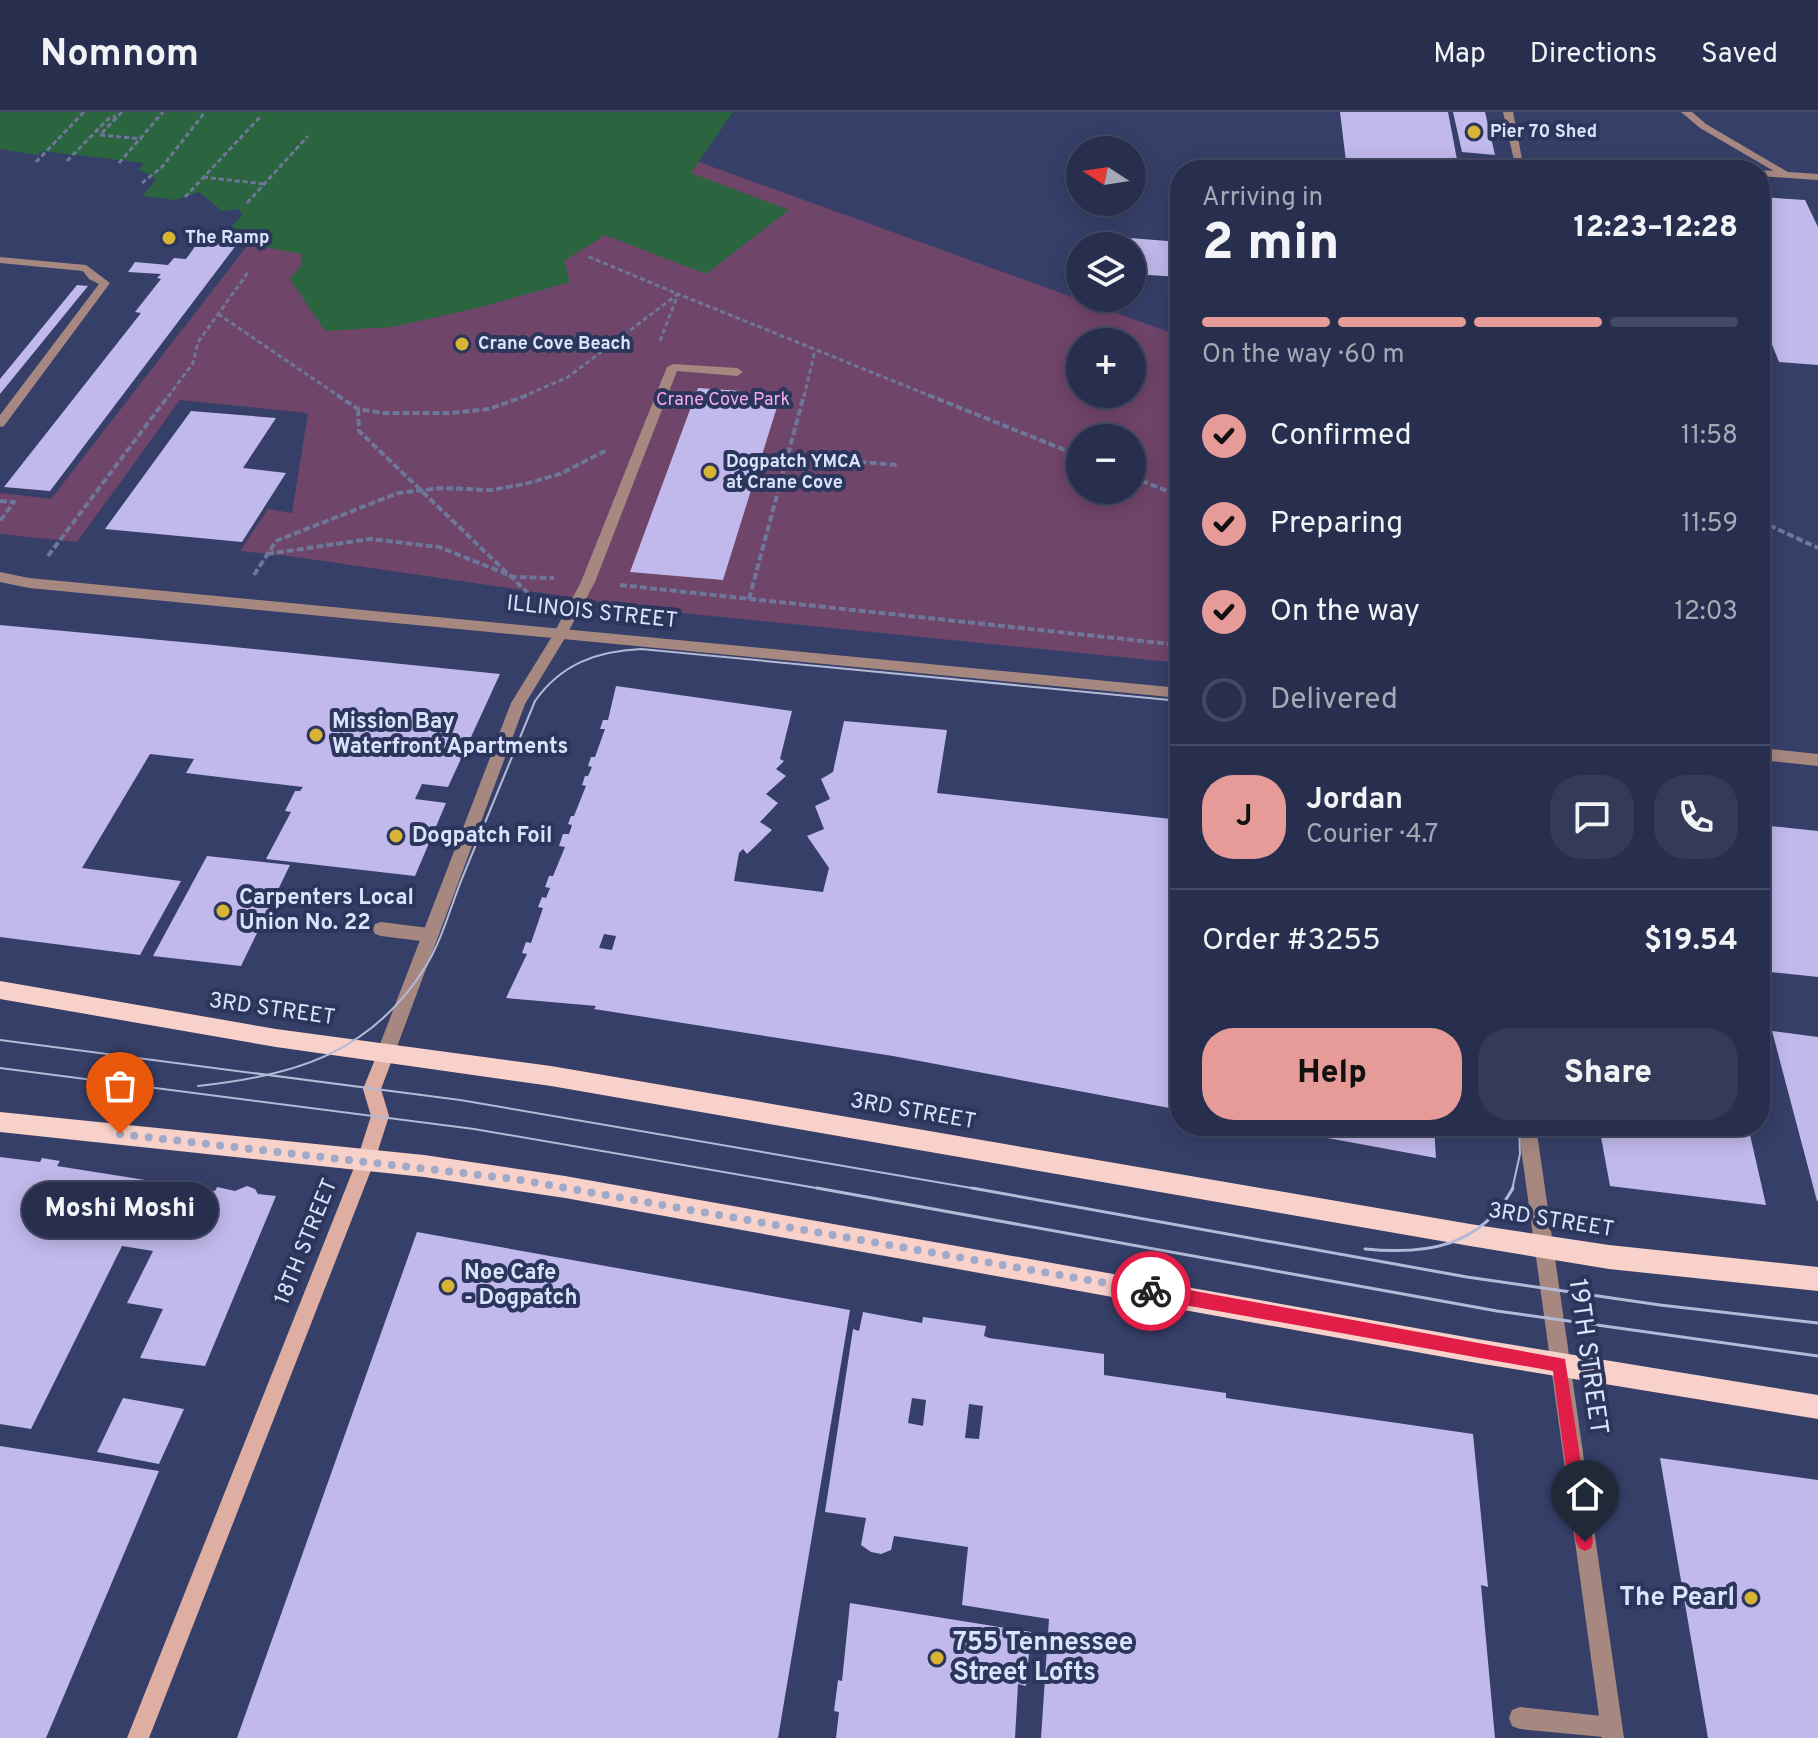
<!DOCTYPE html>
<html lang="en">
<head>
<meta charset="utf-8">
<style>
	:root { --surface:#282f4e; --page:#343b58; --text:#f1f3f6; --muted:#a5a9b6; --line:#444a66; --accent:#e69b98 }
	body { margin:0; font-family:Overpass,sans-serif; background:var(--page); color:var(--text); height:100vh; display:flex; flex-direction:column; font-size:30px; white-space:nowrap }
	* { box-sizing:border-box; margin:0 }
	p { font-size:26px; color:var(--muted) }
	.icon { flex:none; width:44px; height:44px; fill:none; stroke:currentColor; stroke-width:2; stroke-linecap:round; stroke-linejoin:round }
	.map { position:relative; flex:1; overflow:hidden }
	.side { position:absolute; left:1170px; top:48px; width:600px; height:976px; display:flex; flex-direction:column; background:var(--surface); border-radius:32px; box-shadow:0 4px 20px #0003,0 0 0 2px var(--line) }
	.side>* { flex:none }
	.needle { width:52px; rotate:282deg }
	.buttons { position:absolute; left:1066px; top:24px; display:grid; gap:16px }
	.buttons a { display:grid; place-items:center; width:80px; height:80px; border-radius:50%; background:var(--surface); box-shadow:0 4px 20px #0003,0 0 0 2px var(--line); font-size:40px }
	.pin { position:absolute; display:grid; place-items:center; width:68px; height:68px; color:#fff; margin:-82px -34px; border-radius:50% 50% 50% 0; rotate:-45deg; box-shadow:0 0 8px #0007 }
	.pin .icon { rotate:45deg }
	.courier { position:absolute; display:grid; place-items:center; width:80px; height:80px; margin:-40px; border:6px solid #e11d48; border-radius:50%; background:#fff; color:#222; box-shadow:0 2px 10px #0007 }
	.bubble { position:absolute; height:56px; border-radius:28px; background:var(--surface); box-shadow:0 4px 20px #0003,0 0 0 2px var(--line); font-size:26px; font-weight:800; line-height:56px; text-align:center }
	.head em { font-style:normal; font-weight:800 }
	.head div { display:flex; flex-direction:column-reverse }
	.head { display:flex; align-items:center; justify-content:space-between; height:136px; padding:0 32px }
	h1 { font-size:52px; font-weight:800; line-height:60px }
	.bar { display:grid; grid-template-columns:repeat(4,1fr); gap:12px 8px; align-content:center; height:96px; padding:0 32px }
	.bar i { height:10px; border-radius:6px; background:var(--line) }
	.bar .current { background:var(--accent) }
	.bar p { grid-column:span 4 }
	.line { display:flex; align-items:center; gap:20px; padding:0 32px; border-top:2px solid var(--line) }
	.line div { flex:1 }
	.round { display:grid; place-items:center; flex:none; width:84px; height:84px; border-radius:32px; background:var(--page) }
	ol { padding:0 32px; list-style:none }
	li { display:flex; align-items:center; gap:24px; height:88px }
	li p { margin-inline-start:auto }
	li .icon { padding:8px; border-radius:50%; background:var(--accent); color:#111; stroke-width:4 }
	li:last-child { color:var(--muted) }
	li i { width:44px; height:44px; border:4px solid var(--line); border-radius:50% }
	.button { display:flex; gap:16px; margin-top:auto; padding:16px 32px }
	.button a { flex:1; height:92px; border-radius:32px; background:var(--accent); color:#111; font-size:32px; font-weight:800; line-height:92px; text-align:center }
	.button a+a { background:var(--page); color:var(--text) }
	header { display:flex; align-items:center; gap:48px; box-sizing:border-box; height:112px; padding:0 40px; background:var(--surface); border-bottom:2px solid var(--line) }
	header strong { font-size:38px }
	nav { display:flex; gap:44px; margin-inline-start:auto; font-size:28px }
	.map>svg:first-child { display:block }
	.green { fill:#6f4569; fill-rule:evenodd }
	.water { fill:#2b653f }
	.building { fill:#c1b9eb; fill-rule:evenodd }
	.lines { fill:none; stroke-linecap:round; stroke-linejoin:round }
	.path-far1 { stroke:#6e779a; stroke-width:3; stroke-dasharray:5 3; stroke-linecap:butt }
	.path { stroke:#6e779a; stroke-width:4; stroke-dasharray:7 3; stroke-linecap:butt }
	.service { fill:#a68881; fill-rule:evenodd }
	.minor { fill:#a68881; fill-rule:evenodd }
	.tertiary { fill:#a68881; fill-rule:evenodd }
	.secondary { fill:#deaea3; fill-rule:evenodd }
	.primary { fill:#f8d2ca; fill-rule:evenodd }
	.tram-far1 { stroke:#b3bad7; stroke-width:2 }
	.tram { stroke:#b3bad7; stroke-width:3 }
	.route { fill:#e11d48 }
	.done { stroke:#a1a9c8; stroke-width:8; stroke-dasharray:0 14.4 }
	.poi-dot { fill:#d8b434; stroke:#2c355c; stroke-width:3 }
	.labels { text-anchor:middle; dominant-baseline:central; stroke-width:8; stroke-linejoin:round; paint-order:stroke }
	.far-poi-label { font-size:18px; font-weight:bold; fill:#dbe2fb; stroke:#2c355c; text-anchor:start }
	.far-park-label { font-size:18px; fill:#f5abe9; stroke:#2c355c }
	.street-label { font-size:22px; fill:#dbe2fb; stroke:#2c355c }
	.poi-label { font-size:22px; font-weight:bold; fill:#dbe2fb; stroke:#2c355c; text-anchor:start }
	.near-street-label { font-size:26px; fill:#dbe2fb; stroke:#2c355c }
	.near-poi-label { font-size:26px; font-weight:bold; fill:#dbe2fb; stroke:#2c355c; text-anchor:end }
</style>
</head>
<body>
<header>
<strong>Nomnom</strong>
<nav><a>Map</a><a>Directions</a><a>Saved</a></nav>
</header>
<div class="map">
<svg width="1818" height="1626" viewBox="0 0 1818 1626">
	<rect width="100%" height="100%" fill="#363f68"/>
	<path class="green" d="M685,45l495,179v327l-508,-51 -383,-56 -49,-5 28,-42 24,4 16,-100 -128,-13 -103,142 -77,-8v-41l51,6 203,-262zM1080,230h52v52h-52zM1080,326h52v52h-52z"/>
	<polygon class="water" points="0,0 733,0 691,61 789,98 706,162 605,123 564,149 570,170 477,196 392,215 325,219 290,167 301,154 302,142 258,134 254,125 227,120 242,103 239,97 222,99 199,80 175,88 143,84 156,67 139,57 144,51 42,39 38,43 0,37"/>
	<g class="building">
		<polygon points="1340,0 1448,0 1459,58 1347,58"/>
		<polygon points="1453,0 1485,0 1495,43 1462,40"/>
		<polygon points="1760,85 1805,88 1818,115 1818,253 1779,250 1760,203"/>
		<polygon points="1092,123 1180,130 1180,165 1132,162 1132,134 1091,134"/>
		<polygon points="199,129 237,132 50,379 4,375 141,201 135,200 161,167 157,166 161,162 128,160 135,150 168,153 174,146 186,147"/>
		<polygon points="77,173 88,174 0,282 0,267"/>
		<polygon points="698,276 741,279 737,292 777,295 723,468 630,460"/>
		<polygon points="191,299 276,306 243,356 286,361 242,430 105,417"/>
		<polygon points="0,513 214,533 500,562 448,675 422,672 415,687 446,691 415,764 266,747 291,700 285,699 295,679 300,679 303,675 186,661 194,647 150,642 82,756 181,769 140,843 0,825"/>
		<path d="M616,574l176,25 -12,48 4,2 -8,8 10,7 -20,18 12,9 -18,19 12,8 -25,24 -4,-5 -4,4 -5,28 89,11 6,-24 -22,-32 17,-7 -9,-23 15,-7 -9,-20 12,-7 11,-51 103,9 -10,63 243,27v290l-287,-54 -299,-47 2,-3 -90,-8 21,-44 -5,-1 4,-11 5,1 12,-35 -5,-1 4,-10 4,1 4,-10 -5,-1 4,-11h4l12,-29 -6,-1 4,-12h6l3,-9 -4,-1 3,-8h3l12,-30 -4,-1 3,-9h3l4,-9 -4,-1 3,-9h4l10,-28h-5l3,-9h5zM604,822l12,2 -4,14 -13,-2z"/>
		<polygon points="1760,713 1818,719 1818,865 1760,859"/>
		<polygon points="207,744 290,753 241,854 153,844"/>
		<polygon points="1772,919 1818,925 1818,1089 1817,1089"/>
		<polygon points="1273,1014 1434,1014 1436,1046 1273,1016"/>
		<polygon points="1599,1014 1748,1014 1766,1093 1610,1074"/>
		<polygon points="0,1045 40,1050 42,1046 60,1049 57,1054 215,1079 217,1075 235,1079 247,1074 255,1077 258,1082 276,1084 205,1254 140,1246 163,1197 127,1191 153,1139 122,1134 31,1317 0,1312"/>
		<polygon points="417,1120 850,1198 778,1626 237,1626"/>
		<path d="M863,1200l59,11 1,-6 63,9 -2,10 5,2 115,16v21l122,18v5l247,36 15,153 -7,-2 14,153h-454l8,-119 -87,-14 6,-58 -74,-11 -3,14 -10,4 -10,-2 -10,-7 5,-27 -41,-6 28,-183 6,2zM912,1286l14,2 -3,26 -15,-3zM969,1292l14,2 -4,33 -14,-1z"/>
		<polygon points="123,1286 184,1297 159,1352 97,1340"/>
		<polygon points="0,1334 159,1359 46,1626 0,1626"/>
		<polygon points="1660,1346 1818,1368 1818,1626 1708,1626"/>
		<polygon points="850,1491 1031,1520 1026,1574 1018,1572 1015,1626 836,1626 839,1600 834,1599 838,1568 842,1569"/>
	</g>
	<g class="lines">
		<g class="path-far1">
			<polyline points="122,0 100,23 142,27"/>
			<polyline points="67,49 108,7 116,4"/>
			<polyline points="36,50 84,0"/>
			<polyline points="119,51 163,0"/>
			<polyline points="203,65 264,72"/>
			<polyline points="142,71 162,55 205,0"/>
			<polyline points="185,85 260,5"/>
			<polyline points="247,91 308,24"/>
			<polyline points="218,202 340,285"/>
			<polyline points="660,229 678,182 933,285"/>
			<polyline points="168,285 193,251 198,230 249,159"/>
			<polyline points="522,285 568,265 678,182 587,144"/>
			<polyline points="804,285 815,238"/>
		</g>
		<g class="path">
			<polyline points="337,283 358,297 383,301 449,301 489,297 528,283"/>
			<polyline points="928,283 1080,344"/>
			<polyline points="358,297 359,319 528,481"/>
			<polyline points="790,344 897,353"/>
			<polyline points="1132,365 1180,384"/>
			<polyline points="0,389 14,390 0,409"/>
			<polyline points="1760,409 1818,436"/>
			<polyline points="267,442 370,427 439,435 514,465 554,466"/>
			<polyline points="48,444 169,283"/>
			<polyline points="254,463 276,429 398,381 443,376 491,378 525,372 560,362 605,339"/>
			<polyline points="620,473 1180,533"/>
			<polyline points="749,487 804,283"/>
		</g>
		<g class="service">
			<polygon points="1503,0 1513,0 1523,52 1569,55 1574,58 1516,57"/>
			<polygon points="1681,0 1692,0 1706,12 1793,63 1784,65 1700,16"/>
			<polygon points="0,145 86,153 110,171 4,314 0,315 0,303 99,172 89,167 83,159 0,151"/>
			<polygon points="673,252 737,256 743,260 737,264 677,259 595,470 566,524 556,524 554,521 581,470 667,255"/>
			<polygon points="381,810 429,816 435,818 437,823 435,828 429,830 381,824 375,822 373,817 375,812"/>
			<polygon points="1520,1595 1611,1605 1619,1608 1622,1616 1619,1624 1614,1626 1520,1617 1512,1614 1509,1606 1512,1598"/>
		</g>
		<g class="minor">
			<polygon points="1665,55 1708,55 1713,58 1660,58"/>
			<polygon points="1760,58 1818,62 1818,68 1760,64"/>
			<polygon points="561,516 568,521 525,592 395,940 392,945 386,948 380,945 377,940 511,591 556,518"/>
			<polygon points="1518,1014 1536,1014 1624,1626 1602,1626"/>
		</g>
		<g class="tertiary">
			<polygon points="0,460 29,466 1180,576 1180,586 29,476 0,470"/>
			<polygon points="1760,636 1818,642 1818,654 1760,648"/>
		</g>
		<polygon class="secondary" points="386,932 392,935 395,940 381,977 389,1004 375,1048 149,1626 127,1626 357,1048 371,1004 363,977 380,935"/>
		<g class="primary">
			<polygon points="0,869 276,917 551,954 1470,1112 1609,1133 1818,1155 1818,1179 1609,1157 1470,1134 551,974 276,935 0,887"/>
			<polygon points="0,1000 424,1043 565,1064 1477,1227 1818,1283 1818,1307 1477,1251 565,1086 424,1065 0,1020"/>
		</g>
		<g class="tram-far1">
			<polyline points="0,928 460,988 983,1078"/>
			<polyline points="0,956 474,1017 828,1078"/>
			<path d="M198,974c96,-10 174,-33 228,-120 16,-26 25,-61 37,-90 24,-58 48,-117 72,-175 26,-37 62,-50 106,-52l539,52"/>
			<polyline points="1512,1078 1520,1042 1519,1014"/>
		</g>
		<g class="tram">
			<polyline points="817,1076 1497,1199 1818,1244"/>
			<polyline points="972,1076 1467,1165 1660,1193 1818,1211"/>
			<path d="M1365,1137c62,6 115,-2 148,-61"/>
		</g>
	</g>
	<polygon class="route" points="1151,1171 1565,1247 1593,1430 1591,1436 1585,1439 1579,1436 1576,1430 1553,1259 1151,1187 1143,1179"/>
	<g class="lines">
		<polyline class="done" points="120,1022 515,1067 1151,1179"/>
	</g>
	<g class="poi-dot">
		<circle cx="1474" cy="20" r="8"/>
		<circle cx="169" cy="126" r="8"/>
		<circle cx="462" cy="232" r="8"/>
		<circle cx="710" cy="360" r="8"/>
		<circle cx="316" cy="623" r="8"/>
		<circle cx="396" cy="724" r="8"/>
		<circle cx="223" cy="799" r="8"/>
		<circle cx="448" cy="1174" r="8"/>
		<circle cx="1751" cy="1486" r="8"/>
		<circle cx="937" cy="1546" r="8"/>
	</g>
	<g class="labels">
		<g class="far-poi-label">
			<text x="1490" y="20">Pier 70 Shed</text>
			<text x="185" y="126">The Ramp</text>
			<text x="478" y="232">Crane Cove Beach</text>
			<text x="726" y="350">Dogpatch YMCA<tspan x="726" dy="21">at Crane Cove</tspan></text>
		</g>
		<g class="far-park-label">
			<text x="723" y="288">Crane Cove Park</text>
		</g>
		<g class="street-label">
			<text transform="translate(592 501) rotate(6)">ILLINOIS STREET</text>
			<text transform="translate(272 898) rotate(8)">3RD STREET</text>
			<text transform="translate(913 1000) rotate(10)">3RD STREET</text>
			<text transform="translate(1551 1109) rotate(9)">3RD STREET</text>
			<text transform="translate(307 1130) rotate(-68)">18TH STREET</text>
		</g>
		<g class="poi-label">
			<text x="332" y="610">Mission Bay<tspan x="332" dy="25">Waterfront Apartments</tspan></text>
			<text x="412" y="724">Dogpatch Foil</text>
			<text x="239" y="786">Carpenters Local<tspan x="239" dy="25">Union No. 22</tspan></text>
			<text x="464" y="1161">Noe Cafe<tspan x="464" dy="25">- Dogpatch</tspan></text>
		</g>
		<g class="near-street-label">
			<text transform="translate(1587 1245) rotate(82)">19TH STREET</text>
		</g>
		<g class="near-poi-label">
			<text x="1735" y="1486">The Pearl</text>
			<text x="953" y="1531" text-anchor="start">755 Tennessee<tspan x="953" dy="30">Street Lofts</tspan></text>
		</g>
	</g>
</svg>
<div class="buttons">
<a><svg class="needle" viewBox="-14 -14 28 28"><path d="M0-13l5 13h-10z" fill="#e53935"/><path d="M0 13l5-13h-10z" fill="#a5a9b6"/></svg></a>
<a><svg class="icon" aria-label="layers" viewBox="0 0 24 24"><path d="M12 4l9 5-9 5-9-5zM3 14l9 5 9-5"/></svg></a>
<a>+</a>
<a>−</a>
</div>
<div class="pin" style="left:120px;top:1022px;background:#ea580c"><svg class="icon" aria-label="bag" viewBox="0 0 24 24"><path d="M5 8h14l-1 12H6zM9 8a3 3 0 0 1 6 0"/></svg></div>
<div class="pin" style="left:1585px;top:1430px;background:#1f2937"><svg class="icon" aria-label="home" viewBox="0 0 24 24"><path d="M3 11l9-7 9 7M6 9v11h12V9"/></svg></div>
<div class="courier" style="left:1151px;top:1179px"><svg class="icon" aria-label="bike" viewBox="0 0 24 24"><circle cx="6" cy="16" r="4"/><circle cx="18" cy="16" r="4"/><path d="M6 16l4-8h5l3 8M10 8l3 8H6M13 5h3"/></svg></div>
<div class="bubble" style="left:22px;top:1070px;width:196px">Moshi Moshi</div>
<section class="side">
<div class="head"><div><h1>2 min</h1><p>Arriving in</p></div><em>12:23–12:28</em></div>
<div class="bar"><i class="current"></i><i class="current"></i><i class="current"></i><i></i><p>On the way · 60 m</p></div>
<ol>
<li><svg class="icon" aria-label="check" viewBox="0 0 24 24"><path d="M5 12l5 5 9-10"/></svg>Confirmed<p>11:58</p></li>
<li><svg class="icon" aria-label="check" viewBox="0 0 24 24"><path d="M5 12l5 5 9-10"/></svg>Preparing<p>11:59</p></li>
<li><svg class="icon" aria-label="check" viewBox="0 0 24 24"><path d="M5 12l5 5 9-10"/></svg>On the way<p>12:03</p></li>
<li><i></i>Delivered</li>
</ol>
<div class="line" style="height:144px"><b class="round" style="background:var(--accent);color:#111">J</b><div><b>Jordan</b><p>Courier · 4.7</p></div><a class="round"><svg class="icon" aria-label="chat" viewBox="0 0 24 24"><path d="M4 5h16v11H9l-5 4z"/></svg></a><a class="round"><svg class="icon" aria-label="phone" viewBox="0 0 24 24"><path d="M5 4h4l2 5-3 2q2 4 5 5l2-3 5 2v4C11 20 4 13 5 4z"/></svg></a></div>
<div class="line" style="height:104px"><div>Order #3255</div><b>$19.54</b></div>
<div class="button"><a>Help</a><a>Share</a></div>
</section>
</div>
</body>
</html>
